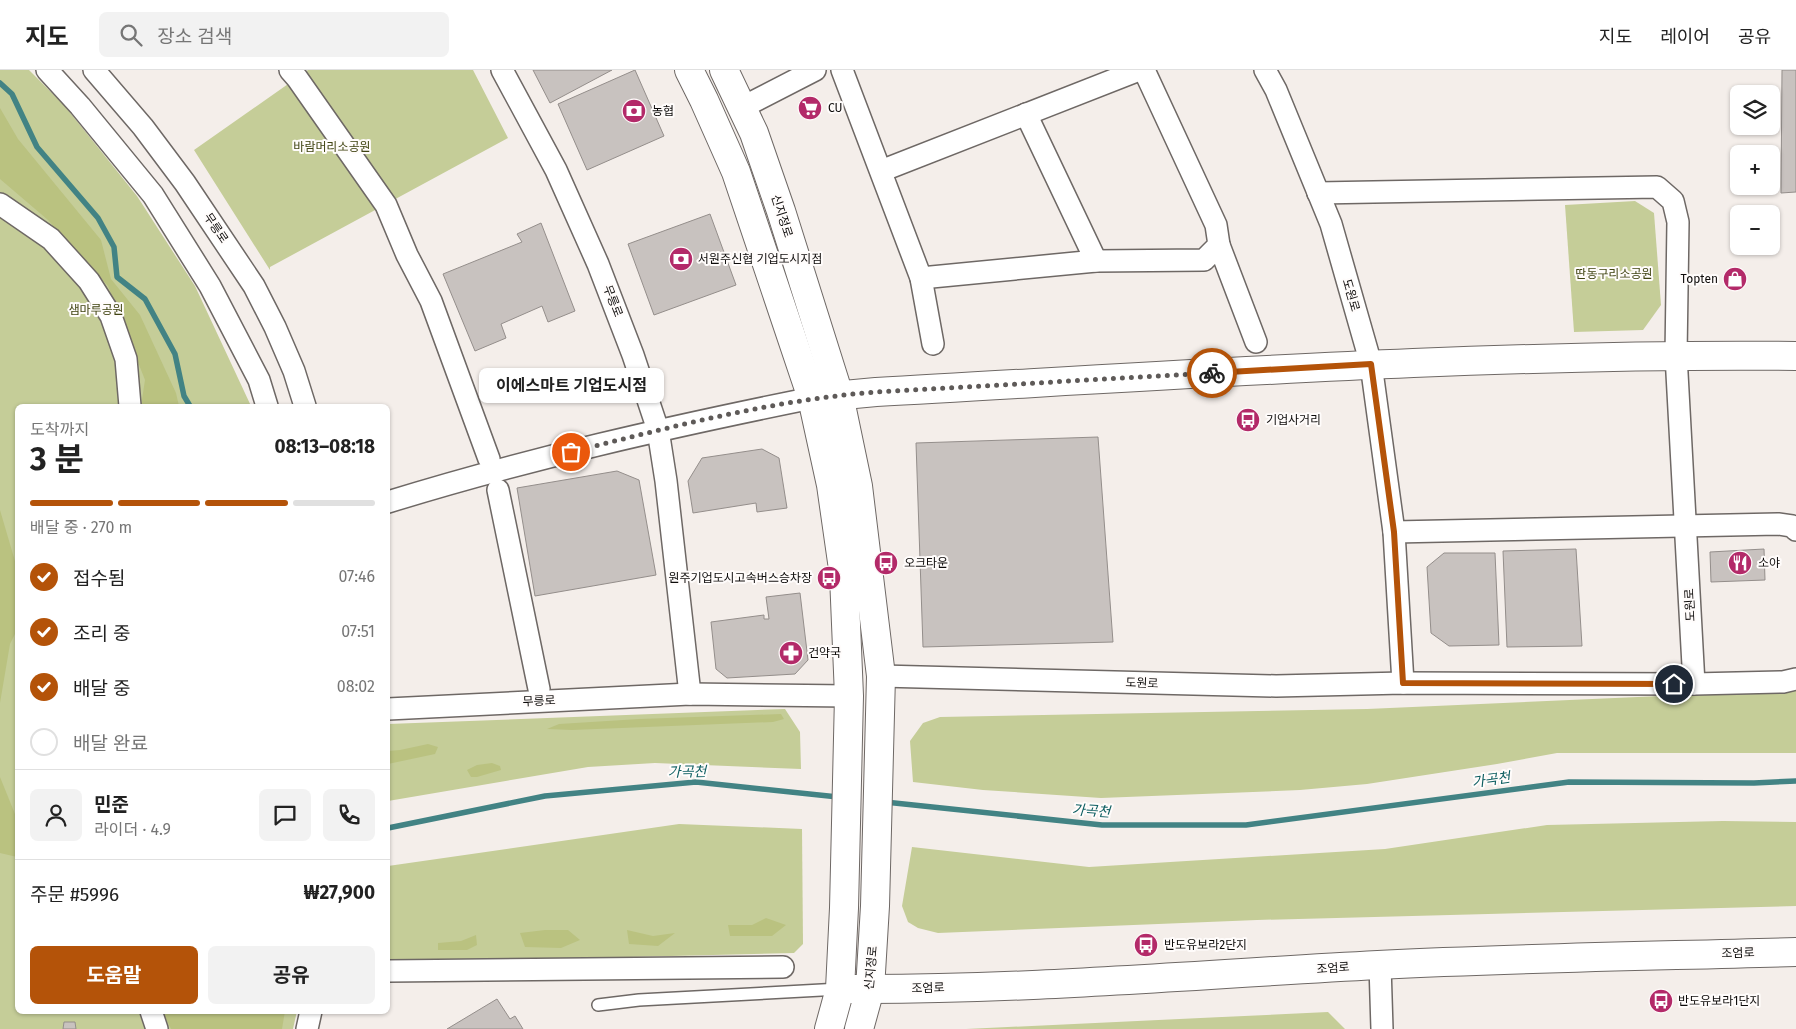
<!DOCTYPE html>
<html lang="ko">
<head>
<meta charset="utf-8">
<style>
	:root { --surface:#fff; --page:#f2f2f2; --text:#222; --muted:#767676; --line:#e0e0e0; --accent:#b45309 }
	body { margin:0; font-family:"Fira Sans","Noto Sans KR",sans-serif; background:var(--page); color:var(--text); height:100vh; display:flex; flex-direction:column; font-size:19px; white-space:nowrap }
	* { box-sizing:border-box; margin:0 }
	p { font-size:16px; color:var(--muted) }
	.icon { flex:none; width:28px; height:28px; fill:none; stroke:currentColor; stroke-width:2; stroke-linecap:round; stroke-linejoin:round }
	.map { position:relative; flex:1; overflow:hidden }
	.side { position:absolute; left:15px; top:334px; width:375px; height:610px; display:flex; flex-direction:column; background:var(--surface); border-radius:8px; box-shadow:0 1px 4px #0004 }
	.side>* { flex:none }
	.buttons { position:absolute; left:1730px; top:15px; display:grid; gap:10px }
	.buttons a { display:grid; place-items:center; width:50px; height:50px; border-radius:8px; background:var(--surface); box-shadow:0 1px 4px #0004; font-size:25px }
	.pin { position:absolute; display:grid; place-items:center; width:42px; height:42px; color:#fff; margin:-21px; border:2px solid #fff; border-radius:50%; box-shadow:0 1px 5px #0007 }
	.courier { position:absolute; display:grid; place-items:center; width:50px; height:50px; margin:-25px; border:4px solid #b45309; border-radius:50%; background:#fff; color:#222; box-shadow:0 1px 6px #0007 }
	.bubble { position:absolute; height:35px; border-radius:8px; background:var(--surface); box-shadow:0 1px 4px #0004; font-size:16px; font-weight:700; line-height:35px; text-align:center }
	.overview em { font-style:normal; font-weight:700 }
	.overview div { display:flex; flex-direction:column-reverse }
	.overview { display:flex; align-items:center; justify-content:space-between; height:85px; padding:0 15px }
	h1 { font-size:32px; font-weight:700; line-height:38px }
	.bar { display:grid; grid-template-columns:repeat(4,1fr); gap:8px 5px; align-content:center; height:60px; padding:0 15px }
	.bar i { height:6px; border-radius:4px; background:var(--line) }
	.bar .current { background:var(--accent) }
	.bar p { grid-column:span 4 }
	.line { display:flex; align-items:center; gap:12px; padding:0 15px; border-top:1px solid var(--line) }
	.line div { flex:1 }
	.round { display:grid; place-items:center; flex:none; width:52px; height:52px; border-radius:8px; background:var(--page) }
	ol { padding:0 15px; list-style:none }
	li { display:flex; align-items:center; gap:15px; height:55px }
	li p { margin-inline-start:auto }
	li .icon { padding:5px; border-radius:50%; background:var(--accent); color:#fff; stroke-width:4 }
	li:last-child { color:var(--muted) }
	li i { width:28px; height:28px; border:2px solid var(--line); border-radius:50% }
	.button { display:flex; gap:10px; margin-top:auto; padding:10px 15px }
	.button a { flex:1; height:58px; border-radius:8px; background:var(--accent); color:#fff; font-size:20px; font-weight:700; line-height:58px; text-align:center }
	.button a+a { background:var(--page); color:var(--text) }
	header { display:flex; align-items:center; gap:30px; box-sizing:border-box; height:70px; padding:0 25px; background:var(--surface); border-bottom:1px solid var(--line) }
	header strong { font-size:24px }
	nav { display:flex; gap:28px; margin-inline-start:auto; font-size:18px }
	.search { width:350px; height:45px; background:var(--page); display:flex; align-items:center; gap:12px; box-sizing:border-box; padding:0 18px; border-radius:8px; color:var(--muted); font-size:19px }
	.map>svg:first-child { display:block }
	.green { fill:#c5cd98 }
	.forest { fill:#bac280 }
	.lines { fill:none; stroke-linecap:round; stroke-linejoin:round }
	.stream { stroke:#428384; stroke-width:5.5 }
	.building { fill:#c8c2bf; stroke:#948e8b }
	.lane-casing { stroke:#6e6865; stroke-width:14 }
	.street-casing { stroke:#6e6865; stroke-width:24 }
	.secondary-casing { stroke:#6e6865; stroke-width:30 }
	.lane { stroke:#fff; stroke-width:11 }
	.street { stroke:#fff; stroke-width:21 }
	.secondary { stroke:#fff; stroke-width:28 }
	.done { stroke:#5e5a58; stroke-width:5; stroke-dasharray:0 9 }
	.route { stroke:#b45309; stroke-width:6 }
	.labels { text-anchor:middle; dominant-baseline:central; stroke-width:4; stroke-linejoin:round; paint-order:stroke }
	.poi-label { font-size:12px; fill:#0d0b0a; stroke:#fffcfb; text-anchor:start }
	.park-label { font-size:12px; fill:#404412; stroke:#fffcfb }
	.street-label { font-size:12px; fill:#0d0b0a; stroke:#fffcfb }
	.water-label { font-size:14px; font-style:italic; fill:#0d5e61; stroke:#fffcfb }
</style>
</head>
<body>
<header>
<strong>지도</strong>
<div class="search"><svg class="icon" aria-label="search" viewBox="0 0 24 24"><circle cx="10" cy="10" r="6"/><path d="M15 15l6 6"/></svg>장소 검색</div>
<nav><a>지도</a><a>레이어</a><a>공유</a></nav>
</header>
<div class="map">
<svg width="1796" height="959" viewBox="0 0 1796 959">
	<rect width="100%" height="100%" fill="#f4eeea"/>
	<g class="green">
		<polygon points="0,0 29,0 64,35 137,126 195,216 251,336 18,336 18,941 297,941 293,959 0,959"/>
		<polygon points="308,0 473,0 508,68 270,197 270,200 194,80"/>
		<polygon points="1635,131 1654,143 1661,235 1643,260 1574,262 1565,135"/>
		<polygon points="1796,620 1796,683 1557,683 1497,694 1367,714 1300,720 1101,728 983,720 913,712 910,671 923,653 940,647 1367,639"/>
		<polygon points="785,639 800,662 801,699 655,693 588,697 388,731 388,654"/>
		<polygon points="1723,751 1796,752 1796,836 1257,850 938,863 918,858 908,852 902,836 912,777 1089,797 1385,779 1547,755"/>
		<polygon points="679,754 802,759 803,874 794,883 388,893 388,796"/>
		<polygon points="1328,942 1345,959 966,959"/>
	</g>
	<g class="forest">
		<polygon points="0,38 18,69 101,170 111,209 140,245 176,323 179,336 141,336 145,310 108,216 48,150 0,109"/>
		<polygon points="0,440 17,498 18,558 10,574 0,633"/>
		<polygon points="781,644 784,649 773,652 572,660 547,659 559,654 639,649"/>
		<polygon points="428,674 438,677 435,684 388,694 388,681 400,680"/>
		<polygon points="492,693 500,696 501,700 477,707 471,707 467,700 477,695"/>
		<polygon points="0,707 17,749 17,787 0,783"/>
		<polygon points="766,848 786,855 772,866 730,866 728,855 752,855"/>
		<polygon points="545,860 568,860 580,870 561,878 525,877 520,863"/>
		<polygon points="627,860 653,866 675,863 658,876 629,874"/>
		<polygon points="476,865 477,875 467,880 438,880 438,873 461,871"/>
		<polygon points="162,941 285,941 282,959 171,959"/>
	</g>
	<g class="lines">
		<g class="stream">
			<polyline points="0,13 12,24 37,77 98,148 114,177 117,207 145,229 175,284 184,326 190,336"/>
			<polyline points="885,732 1102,755 1246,755 1569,712 1754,713 1796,711"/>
			<polyline points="388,758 545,726 696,712 838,727"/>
		</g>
	</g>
	<g class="building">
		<polygon points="533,0 612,0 550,33"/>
		<polygon points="635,0 664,66 587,100 558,34"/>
		<polygon points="1782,0 1796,0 1796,122 1781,123"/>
		<polygon points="710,144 736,215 654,245 628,174"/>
		<polygon points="541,153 575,241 548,252 542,236 501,254 506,268 475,281 443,204 522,172 517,164"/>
		<polygon points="1098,367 1113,572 923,577 916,373"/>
		<polygon points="762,379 779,388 787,438 757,442 756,433 693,443 688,411 702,388"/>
		<polygon points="617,401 639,410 656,505 535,526 517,418"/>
		<polygon points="1576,479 1582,576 1507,577 1503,481"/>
		<polygon points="1764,479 1765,510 1711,512 1710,482"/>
		<polygon points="1444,483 1495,483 1499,575 1449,576 1431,563 1427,497"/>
		<polygon points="800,523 808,590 795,604 727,608 716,599 711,552 764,545 764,549 769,549 766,527"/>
		<polygon points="497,929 510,949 515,946 523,959 447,959"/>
		<polygon points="64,952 75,952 76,959 63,959"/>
	</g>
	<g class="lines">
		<g class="lane-casing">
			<polyline id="lane" points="598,935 639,930 840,919"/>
		</g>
		<g class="street-casing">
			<g id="street">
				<polyline points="47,0 80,36 153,125 210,216 259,310 267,336"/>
				<polyline points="94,0 143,57 185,113 254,216 275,257 294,301 305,336"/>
				<polyline points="290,0 297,8 386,135 407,185 431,231 489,389"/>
				<polyline points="502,0 556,100 598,194 633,285 658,360 666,411 690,624"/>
				<polyline points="842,0 921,208 933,274"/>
				<polyline points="1265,0 1276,20 1331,154 1371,294 1394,462 1403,613"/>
				<polyline points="743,37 815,0"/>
				<polyline points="1026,44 1096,191"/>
				<polyline points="881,101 1139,0"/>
				<polyline points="1318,123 1657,117 1673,131 1678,152 1676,285 1694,614"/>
				<polyline points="0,134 51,169 89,211 111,246 126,289 130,336"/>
				<polyline points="1219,175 1256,272"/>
				<polyline points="921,208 1096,191 1204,190 1219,175 1216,155 1144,0"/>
				<polyline points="498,420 539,619"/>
				<path d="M388,432c139,-43 281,-75 424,-104"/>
				<polyline points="1394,462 1778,454 1792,456 1796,460"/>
				<polyline points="881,606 1276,616 1403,613 1694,614 1783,612 1796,609"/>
				<polyline points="388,639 690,624 849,626"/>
				<polyline points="1380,895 1382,959"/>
				<polyline points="388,901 783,897"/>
				<polyline points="151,941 157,959"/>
				<polyline points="307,959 311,941"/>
			</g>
		</g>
		<g class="secondary-casing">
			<g id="secondary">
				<polyline points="689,0 704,30 736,102 812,328 831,415 844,506 849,626 844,838 840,919 829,959"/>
				<polyline points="724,0 754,63 781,141 839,325 858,416 881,606 875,836 870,919 859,959"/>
				<path d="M812,328l64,-6c307,-17 613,-39 920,-36"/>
				<path d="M851,919c176,1 352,-15 527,-24 139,-7 279,-9 418,-13"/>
			</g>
		</g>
		<use href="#lane" class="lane"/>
		<use href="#street" class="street"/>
		<use href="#secondary" class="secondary"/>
	</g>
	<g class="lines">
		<path class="done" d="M571,382c100,-25 202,-52 305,-60l336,-19"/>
		<polyline class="route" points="1212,303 1371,294 1394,462 1403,613 1674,614"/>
	</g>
	<defs>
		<g id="supermarket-disc" transform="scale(1.25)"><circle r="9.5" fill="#b32a69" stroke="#fffcfb"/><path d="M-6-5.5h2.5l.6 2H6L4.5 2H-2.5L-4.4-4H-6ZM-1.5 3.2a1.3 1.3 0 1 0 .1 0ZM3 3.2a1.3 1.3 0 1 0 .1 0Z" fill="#fff"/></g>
		<g id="bank-disc" transform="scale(1.25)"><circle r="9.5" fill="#b32a69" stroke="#fffcfb"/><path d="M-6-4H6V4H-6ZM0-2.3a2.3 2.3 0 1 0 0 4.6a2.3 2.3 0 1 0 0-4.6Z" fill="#fff"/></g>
		<g id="shop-disc" transform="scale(1.25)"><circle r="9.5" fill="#b32a69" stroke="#fffcfb"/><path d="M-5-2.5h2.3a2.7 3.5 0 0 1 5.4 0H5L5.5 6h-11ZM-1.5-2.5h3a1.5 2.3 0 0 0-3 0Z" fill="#fff"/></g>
		<g id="bus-disc" transform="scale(1.25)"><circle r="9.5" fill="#b32a69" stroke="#fffcfb"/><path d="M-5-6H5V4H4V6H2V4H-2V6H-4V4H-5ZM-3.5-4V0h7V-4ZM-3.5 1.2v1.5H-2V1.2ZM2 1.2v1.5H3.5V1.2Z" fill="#fff"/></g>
		<g id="restaurant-disc" transform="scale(1.25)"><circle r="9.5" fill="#b32a69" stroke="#fffcfb"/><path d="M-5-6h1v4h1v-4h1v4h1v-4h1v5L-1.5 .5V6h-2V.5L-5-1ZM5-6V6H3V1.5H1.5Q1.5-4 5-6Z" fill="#fff"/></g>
		<g id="pharmacy-disc" transform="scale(1.25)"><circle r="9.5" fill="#b32a69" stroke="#fffcfb"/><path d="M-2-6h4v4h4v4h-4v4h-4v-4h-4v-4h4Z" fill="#fff"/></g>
	</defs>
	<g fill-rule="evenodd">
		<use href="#supermarket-disc" x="810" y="38"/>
		<use href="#bank-disc" x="634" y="41"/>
		<use href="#bank-disc" x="681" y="189"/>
		<use href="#shop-disc" x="1735" y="209"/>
		<use href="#bus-disc" x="1248" y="350"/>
		<use href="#bus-disc" x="886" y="493"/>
		<use href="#restaurant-disc" x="1740" y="493"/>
		<use href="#bus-disc" x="829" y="508"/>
		<use href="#pharmacy-disc" x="791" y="583"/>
		<use href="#bus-disc" x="1146" y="875"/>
		<use href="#bus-disc" x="1661" y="931"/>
	</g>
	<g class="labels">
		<g class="poi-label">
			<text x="828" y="38">CU</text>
			<text x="652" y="41">농협</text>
			<text x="698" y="189">서원주신협 기업도시지점</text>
			<text x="1718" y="209" text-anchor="end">Topten</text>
			<text x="1266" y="350">기업사거리</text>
			<text x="904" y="493">오크타운</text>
			<text x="1758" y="493">소야</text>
			<text x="812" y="508" text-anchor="end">원주기업도시고속버스승차장</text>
			<text x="808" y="583">건약국</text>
			<text x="1164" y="875">반도유보라2단지</text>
			<text x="1678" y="931">반도유보라1단지</text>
		</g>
		<g class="park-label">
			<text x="332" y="77">바람머리소공원</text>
			<text x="1614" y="204">딴동구리소공원</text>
			<text x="96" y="240">샘마루공원</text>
		</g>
		<g class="street-label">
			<text transform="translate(782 146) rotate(72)">신지정로</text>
			<text transform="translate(216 158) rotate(56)">무릉로</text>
			<text transform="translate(1351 225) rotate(74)">도원로</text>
			<text transform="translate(613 231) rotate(69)">무릉로</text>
			<text transform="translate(1690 535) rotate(-93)">도원로</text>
			<text transform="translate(1142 613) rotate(2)">도원로</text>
			<text transform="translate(539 631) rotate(-3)">무릉로</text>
			<text transform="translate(1738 883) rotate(-2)">조엄로</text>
			<text transform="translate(871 898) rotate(-85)">신지정로</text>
			<text transform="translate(1333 898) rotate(-4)">조엄로</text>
			<text transform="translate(928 918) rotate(-2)">조엄로</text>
		</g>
		<g class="water-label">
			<text transform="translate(687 702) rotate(-1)">가곡천</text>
			<text transform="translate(1491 710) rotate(-8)">가곡천</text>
			<text transform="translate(1091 741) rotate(4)">가곡천</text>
		</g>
	</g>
</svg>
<div class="buttons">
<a><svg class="icon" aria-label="layers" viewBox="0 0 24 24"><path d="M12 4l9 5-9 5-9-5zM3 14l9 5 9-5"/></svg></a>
<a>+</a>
<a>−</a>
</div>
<div class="pin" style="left:571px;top:382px;background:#ea580c"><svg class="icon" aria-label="bag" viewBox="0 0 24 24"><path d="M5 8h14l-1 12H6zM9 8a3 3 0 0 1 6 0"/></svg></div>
<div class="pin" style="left:1674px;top:614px;background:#1f2937"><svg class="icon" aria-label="home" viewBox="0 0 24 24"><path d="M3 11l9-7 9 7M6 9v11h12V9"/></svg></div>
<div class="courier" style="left:1212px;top:303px"><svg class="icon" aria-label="bike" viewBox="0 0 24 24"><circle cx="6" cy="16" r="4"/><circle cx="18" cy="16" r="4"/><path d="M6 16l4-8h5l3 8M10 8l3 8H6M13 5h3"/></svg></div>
<div class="bubble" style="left:479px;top:298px;width:185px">이에스마트 기업도시점</div>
<section class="side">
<div class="overview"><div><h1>3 분</h1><p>도착까지</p></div><em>08:13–08:18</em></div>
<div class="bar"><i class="current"></i><i class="current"></i><i class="current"></i><i></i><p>배달 중 · 270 m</p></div>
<ol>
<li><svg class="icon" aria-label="check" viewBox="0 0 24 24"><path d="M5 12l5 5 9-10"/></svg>접수됨<p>07:46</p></li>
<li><svg class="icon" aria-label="check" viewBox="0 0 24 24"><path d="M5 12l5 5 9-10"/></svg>조리 중<p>07:51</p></li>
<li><svg class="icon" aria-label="check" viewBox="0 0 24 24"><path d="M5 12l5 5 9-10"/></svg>배달 중<p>08:02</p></li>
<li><i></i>배달 완료</li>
</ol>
<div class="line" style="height:90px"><a class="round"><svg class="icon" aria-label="person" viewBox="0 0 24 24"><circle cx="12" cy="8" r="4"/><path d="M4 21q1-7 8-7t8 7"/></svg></a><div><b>민준</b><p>라이더 · 4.9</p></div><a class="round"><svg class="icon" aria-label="chat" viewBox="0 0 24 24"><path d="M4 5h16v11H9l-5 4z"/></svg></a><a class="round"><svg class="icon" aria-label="phone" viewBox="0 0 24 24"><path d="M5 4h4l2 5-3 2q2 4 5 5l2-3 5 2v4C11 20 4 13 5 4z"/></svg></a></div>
<div class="line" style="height:65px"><div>주문 #5996</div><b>₩27,900</b></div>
<div class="button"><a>도움말</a><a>공유</a></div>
</section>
</div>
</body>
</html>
